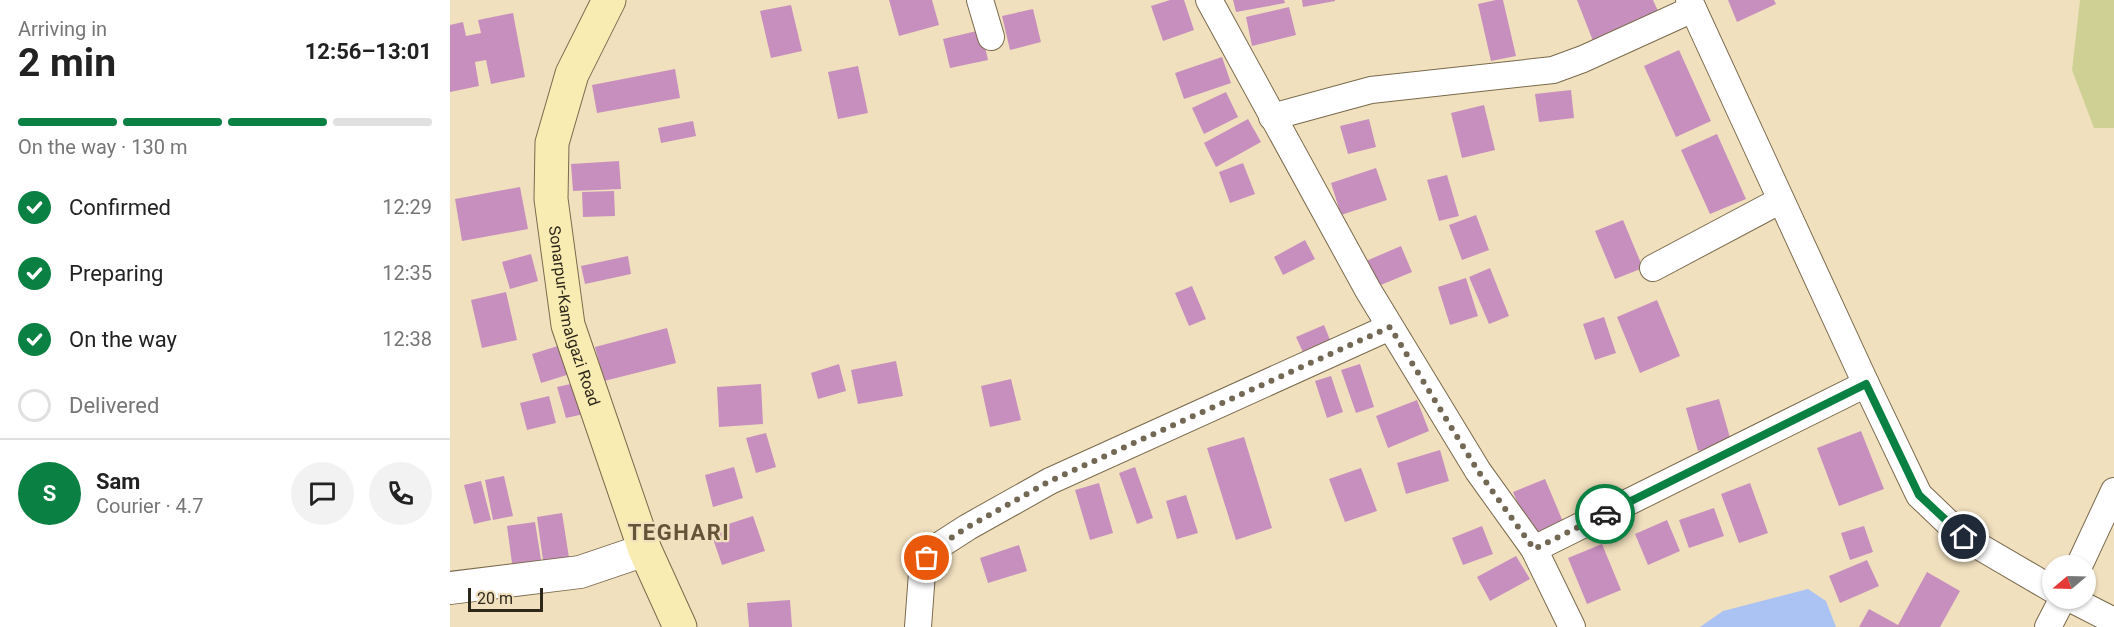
<!DOCTYPE html>
<html lang="en">
<head>
<meta charset="utf-8">
<style>
	:root { --surface:#fff; --page:#f2f2f2; --text:#222; --muted:#767676; --line:#e0e0e0; --accent:#0b8043 }
	body { margin:0; font-family:Roboto,sans-serif; background:var(--page); color:var(--text); height:100vh; display:flex; flex-direction:column; font-size:22px; white-space:nowrap }
	* { box-sizing:border-box; margin:0 }
	p { font-size:20px; color:var(--muted) }
	.icon { flex:none; width:33px; height:33px; fill:none; stroke:currentColor; stroke-width:2; stroke-linecap:round; stroke-linejoin:round }
	.map { position:relative; flex:1; overflow:hidden }
	.details { display:flex; flex-direction:column; background:var(--surface); width:450px }
	.details>* { flex:none }
	.needle { width:39px; rotate:251deg }
	.tools { position:absolute; left:1592px; top:555px; display:grid; gap:12px }
	.tools a { display:grid; place-items:center; width:54px; height:54px; border-radius:50%; background:var(--surface); box-shadow:0 2px 4px #0004; font-size:30px }
	.scale { position:absolute; left:18px; bottom:15px; width:75px; box-sizing:border-box; padding-left:6px; border:3px solid #2e281b; border-top:0; font-size:16px; line-height:21px; white-space:nowrap; color:#2e281b; -webkit-text-stroke:4px #f1e0be; paint-order:stroke }
	.pin { position:absolute; display:grid; place-items:center; width:51px; height:51px; color:#fff; margin:-26px; border:3px solid #fff; border-radius:50%; box-shadow:0 2px 6px #0007 }
	.courier { position:absolute; display:grid; place-items:center; width:60px; height:60px; margin:-30px; border:4px solid #0b8043; border-radius:50%; background:#fff; color:#222; box-shadow:0 2px 8px #0007 }
	.head em { font-style:normal; font-weight:700 }
	.head div { display:flex; flex-direction:column-reverse }
	.head { display:flex; align-items:center; justify-content:space-between; height:102px; padding:0 18px }
	h1 { font-size:39px; font-weight:700; line-height:45px }
	.bar { display:grid; grid-template-columns:repeat(4,1fr); gap:9px 6px; align-content:center; height:72px; padding:0 18px }
	.bar i { height:8px; border-radius:4px; background:var(--line) }
	.bar .active { background:var(--accent) }
	.bar p { grid-column:span 4 }
	.line { display:flex; align-items:center; gap:15px; padding:0 18px; border-top:2px solid var(--line) }
	.line div { flex:1 }
	.round { display:grid; place-items:center; flex:none; width:63px; height:63px; border-radius:32px; background:var(--page) }
	ol { padding:0 18px; list-style:none }
	li { display:flex; align-items:center; gap:18px; height:66px }
	li p { margin-inline-start:auto }
	li .icon { padding:6px; border-radius:50%; background:var(--accent); color:#fff; stroke-width:4 }
	li:last-child { color:var(--muted) }
	li i { width:33px; height:33px; border:3px solid var(--line); border-radius:50% }
	main { display:flex; flex:1; min-height:0 }
	.map>svg:first-child { display:block }
	.green { fill:#cfd194 }
	.water { fill:#aac3f3 }
	.building { fill:#c78fbe }
	.lines { fill:none; stroke-linecap:round; stroke-linejoin:round }
	.minor-casing { stroke:#796a4c; stroke-width:28 }
	.tertiary-casing { stroke:#796a4c; stroke-width:34 }
	.secondary-casing { stroke:#796a4c; stroke-width:35 }
	.minor { stroke:#fff; stroke-width:26 }
	.tertiary { stroke:#fff; stroke-width:32 }
	.secondary { stroke:#f9ecb3; stroke-width:33 }
	.done { stroke:#726854; stroke-width:6; stroke-dasharray:0 10.8 }
	.route { stroke:#0b8043; stroke-width:8 }
	.labels { text-anchor:middle; dominant-baseline:central; stroke-width:4.5; stroke-linejoin:round; paint-order:stroke }
	.street-label { font-size:16px; fill:#2e281b; stroke:#f1e0be }
	.district-label { font-size:22px; font-weight:bold; letter-spacing:1.5px; fill:#645538; stroke:#f1e0be }
</style>
</head>
<body>
<main>
<section class="details">
<div class="head"><div><h1>2 min</h1><p>Arriving in</p></div><em>12:56–13:01</em></div>
<div class="bar"><i class="active"></i><i class="active"></i><i class="active"></i><i></i><p>On the way · 130 m</p></div>
<ol>
<li><svg class="icon" aria-label="check" viewBox="0 0 24 24"><path d="M5 12l5 5 9-10"/></svg>Confirmed<p>12:29</p></li>
<li><svg class="icon" aria-label="check" viewBox="0 0 24 24"><path d="M5 12l5 5 9-10"/></svg>Preparing<p>12:35</p></li>
<li><svg class="icon" aria-label="check" viewBox="0 0 24 24"><path d="M5 12l5 5 9-10"/></svg>On the way<p>12:38</p></li>
<li><i></i>Delivered</li>
</ol>
<div class="line" style="height:108px"><b class="round" style="background:var(--accent);color:#fff">S</b><div><b>Sam</b><p>Courier · 4.7</p></div><a class="round"><svg class="icon" aria-label="chat" viewBox="0 0 24 24"><path d="M4 5h16v11H9l-5 4z"/></svg></a><a class="round"><svg class="icon" aria-label="phone" viewBox="0 0 24 24"><path d="M5 4h4l2 5-3 2q2 4 5 5l2-3 5 2v4C11 20 4 13 5 4z"/></svg></a></div>
</section>
<div class="map">
<svg width="1664" height="627" viewBox="0 0 1664 627">
	<rect width="100%" height="100%" fill="#f1e0be"/>
	<polygon class="green" points="1630,0 1664,0 1664,128 1644,128 1622,70"/>
	<polygon class="water" points="1358,589 1376,601 1386,627 1250,627 1273,611"/>
	<g class="building">
		<polygon points="439,0 482,0 489,25 449,36"/>
		<polygon points="720,0 734,0 744,30 713,41 701,6"/>
		<polygon points="783,0 834,0 835,3 786,12"/>
		<polygon points="852,0 885,0 885,1 853,7"/>
		<polygon points="1046,0 1053,0 1066,56 1041,61 1028,4"/>
		<polygon points="1127,0 1203,0 1208,11 1143,41"/>
		<polygon points="1278,0 1324,0 1326,4 1287,22"/>
		<polygon points="341,5 352,51 321,58 310,11"/>
		<polygon points="839,7 846,35 802,46 796,17"/>
		<polygon points="583,9 591,42 560,50 552,16"/>
		<polygon points="63,13 75,77 41,84 36,60 25,62 29,86 0,92 0,25 13,22 16,36 31,33 28,20"/>
		<polygon points="531,30 538,60 500,68 493,39"/>
		<polygon points="1229,50 1261,121 1226,137 1194,66"/>
		<polygon points="772,57 781,83 734,99 725,73"/>
		<polygon points="408,66 418,113 388,119 378,72"/>
		<polygon points="225,69 230,98 147,113 142,85"/>
		<polygon points="1121,90 1124,118 1089,122 1085,94"/>
		<polygon points="776,92 788,117 754,134 742,108"/>
		<polygon points="1034,105 1045,150 1012,158 1001,113"/>
		<polygon points="798,119 811,142 766,167 754,143"/>
		<polygon points="919,119 926,147 898,154 890,126"/>
		<polygon points="243,121 246,136 211,143 208,128"/>
		<polygon points="1267,134 1296,199 1260,214 1231,150"/>
		<polygon points="169,161 171,189 123,191 121,164"/>
		<polygon points="793,163 805,194 780,203 769,172"/>
		<polygon points="926,168 937,200 891,215 881,183"/>
		<polygon points="997,175 1009,216 989,221 977,180"/>
		<polygon points="70,187 78,229 12,241 5,199"/>
		<polygon points="164,191 165,216 133,217 132,192"/>
		<polygon points="1026,215 1039,250 1012,260 999,225"/>
		<polygon points="1173,220 1193,268 1165,279 1145,231"/>
		<polygon points="855,240 865,259 833,275 824,257"/>
		<polygon points="951,246 962,272 926,287 916,261"/>
		<polygon points="81,254 88,281 60,289 52,262"/>
		<polygon points="178,256 181,274 135,284 131,266"/>
		<polygon points="1040,268 1059,316 1039,324 1019,277"/>
		<polygon points="1016,278 1028,316 1000,325 988,287"/>
		<polygon points="742,286 756,319 739,326 725,293"/>
		<polygon points="56,292 67,340 32,348 21,300"/>
		<polygon points="1207,300 1230,356 1190,373 1167,317"/>
		<polygon points="1154,317 1166,353 1145,360 1133,324"/>
		<polygon points="874,325 885,352 858,363 846,337"/>
		<polygon points="217,328 226,363 154,381 145,347"/>
		<polygon points="111,345 120,374 91,383 82,354"/>
		<polygon points="446,361 453,396 408,404 401,370"/>
		<polygon points="389,364 396,391 368,399 361,373"/>
		<polygon points="910,364 924,407 906,413 891,370"/>
		<polygon points="881,376 893,412 877,418 865,381"/>
		<polygon points="561,379 571,420 540,427 531,386"/>
		<polygon points="125,383 134,414 116,418 107,387"/>
		<polygon points="311,384 313,424 269,427 267,387"/>
		<polygon points="99,396 106,423 77,430 70,403"/>
		<polygon points="1269,399 1281,441 1248,451 1236,408"/>
		<polygon points="967,400 979,431 938,448 926,416"/>
		<polygon points="1411,431 1434,489 1389,506 1367,448"/>
		<polygon points="316,433 326,467 306,473 296,438"/>
		<polygon points="794,437 822,528 786,540 757,448"/>
		<polygon points="990,450 999,481 956,494 947,463"/>
		<polygon points="284,467 293,498 263,507 255,475"/>
		<polygon points="685,467 703,518 687,524 669,473"/>
		<polygon points="911,468 927,511 895,522 879,479"/>
		<polygon points="54,476 63,516 43,520 35,480"/>
		<polygon points="1095,479 1114,524 1082,537 1063,492"/>
		<polygon points="31,481 41,520 24,524 14,485"/>
		<polygon points="649,483 663,533 640,540 625,490"/>
		<polygon points="1300,483 1318,533 1289,543 1271,494"/>
		<polygon points="736,495 748,533 727,539 716,501"/>
		<polygon points="1264,508 1274,536 1239,548 1229,520"/>
		<polygon points="112,513 120,564 94,567 87,517"/>
		<polygon points="303,516 315,551 272,565 260,530"/>
		<polygon points="1217,520 1230,551 1198,565 1185,534"/>
		<polygon points="85,522 92,566 63,571 57,526"/>
		<polygon points="1032,526 1043,554 1013,565 1002,538"/>
		<polygon points="1414,526 1423,552 1400,560 1391,533"/>
		<polygon points="1152,544 1171,590 1137,604 1118,558"/>
		<polygon points="569,545 577,571 538,583 530,558"/>
		<polygon points="1066,556 1080,579 1040,601 1027,577"/>
		<polygon points="1417,560 1429,586 1390,603 1379,576"/>
		<polygon points="1477,572 1510,591 1490,627 1409,627 1419,609 1448,625"/>
		<polygon points="340,600 342,627 299,627 297,603"/>
	</g>
	<g class="lines">
		<g class="minor-casing">
			<g id="minor">
				<polyline points="530,0 541,37"/>
				<polyline points="759,0 918,290 1028,471 1084,549 1122,627"/>
				<polyline points="1239,0 1416,384 1469,495 1513,537 1602,589"/>
				<polyline points="822,117 921,90 1103,70 1133,59 1243,9"/>
				<polyline points="1203,268 1331,200"/>
				<polyline points="1084,549 1416,384"/>
				<polyline points="1629,566 1664,491"/>
				<polyline points="1619,598 1664,621"/>
				<polyline points="468,627 472,573 477,558 490,545 518,527 600,481 940,327"/>
				<polyline points="1598,627 1613,598"/>
			</g>
		</g>
		<g class="tertiary-casing">
			<polyline id="tertiary" points="0,588 130,572 195,550"/>
		</g>
		<g class="secondary-casing">
			<g id="secondary">
				<path id="s1" d="M159,0l-37,74 -20,69 -1,56 17,126 77,225 35,77"/>
			</g>
		</g>
		<use href="#minor" class="minor"/>
		<use href="#tertiary" class="tertiary"/>
		<use href="#secondary" class="secondary"/>
	</g>
	<g class="lines">
		<polyline class="done" points="477,558 490,545 518,527 600,481 940,327 1028,471 1084,549 1155,514"/>
		<polyline class="route" points="1155,514 1416,384 1469,495 1514,537"/>
	</g>
	<g class="labels">
		<g class="street-label">
			<text stroke="none"><textPath href="#s1" startOffset="330">Sonarpur-Kamalgazi Road</textPath></text>
		</g>
		<g class="district-label">
			<text x="229" y="532">TEGHARI</text>
		</g>
	</g>
</svg>
<div class="tools">
<a><svg class="needle" viewBox="-14 -14 28 28"><path d="M0-13l5 13h-10z" fill="#e53935"/><path d="M0 13l5-13h-10z" fill="#767676"/></svg></a>
</div>
<div class="scale">20 m</div>
<div class="pin" style="left:477px;top:558px;background:#ea580c"><svg class="icon" aria-label="bag" viewBox="0 0 24 24"><path d="M5 8h14l-1 12H6zM9 8a3 3 0 0 1 6 0"/></svg></div>
<div class="pin" style="left:1514px;top:537px;background:#1f2937"><svg class="icon" aria-label="home" viewBox="0 0 24 24"><path d="M3 11l9-7 9 7M6 9v11h12V9"/></svg></div>
<div class="courier" style="left:1155px;top:514px"><svg class="icon" aria-label="car" viewBox="0 0 24 24"><path d="M5 17H2v-5l4-1 3-4h7l3 4 3 1v5h-3M9 17h6M6 11h13"/><circle cx="7" cy="17" r="2"/><circle cx="17" cy="17" r="2"/></svg></div>
</div>
</main>
</body>
</html>
